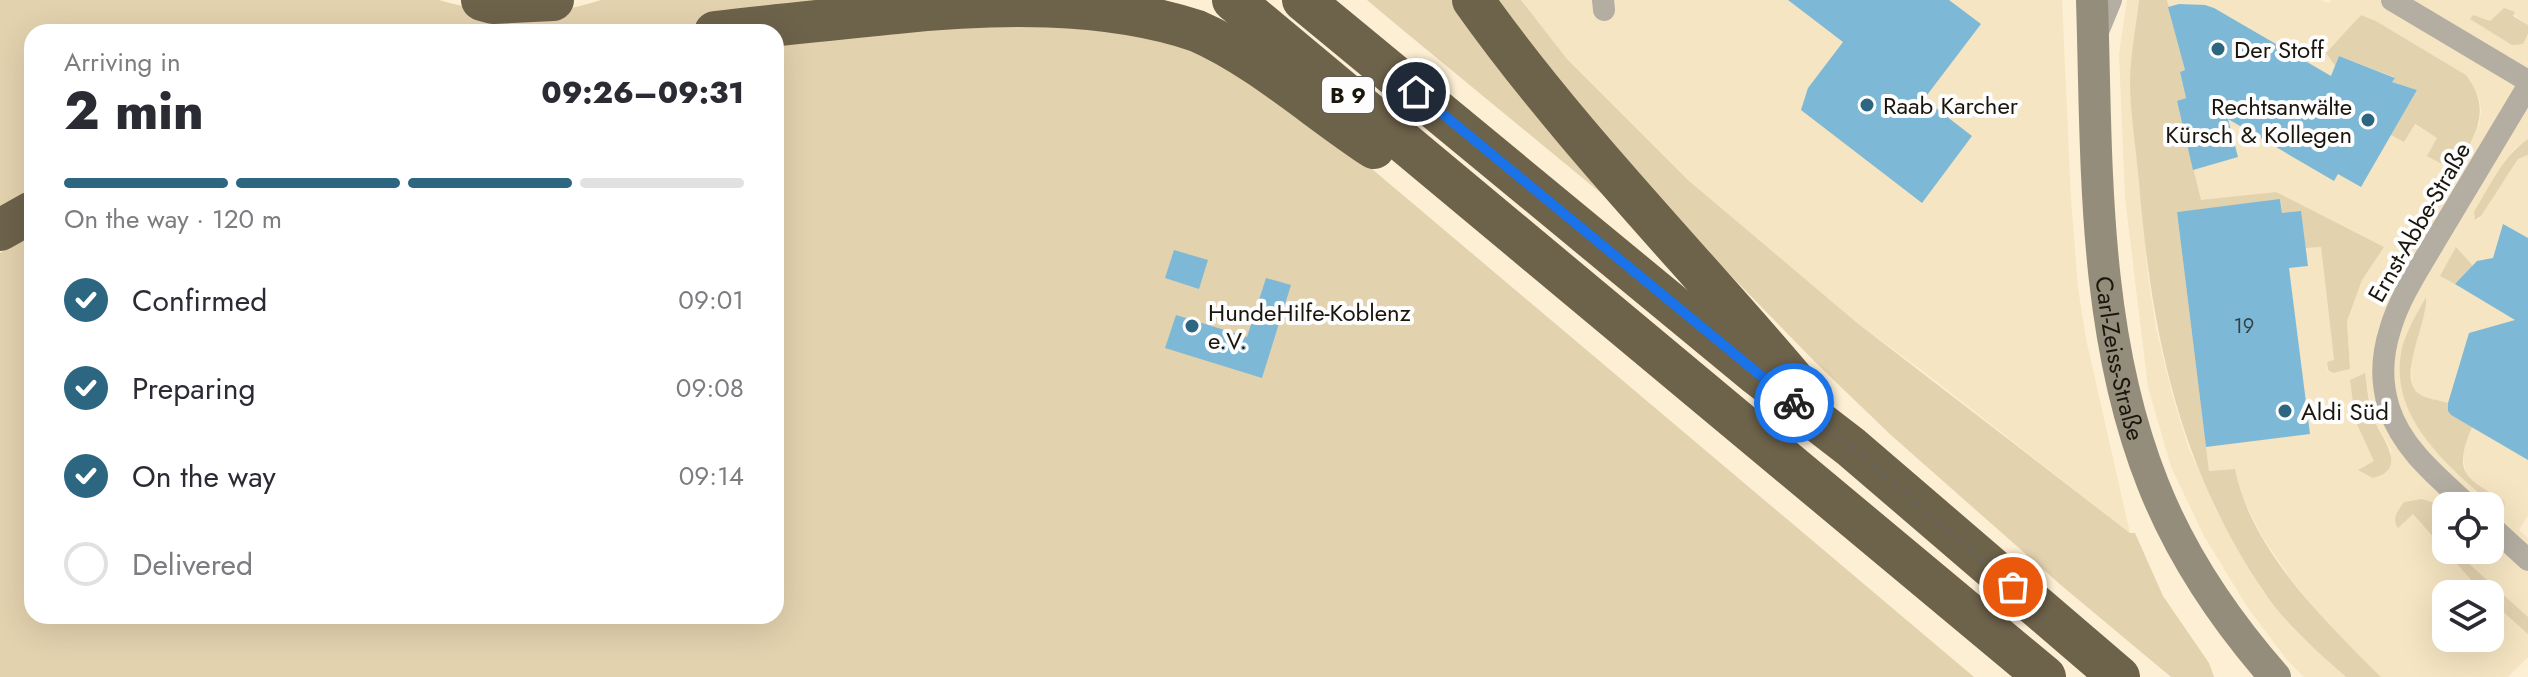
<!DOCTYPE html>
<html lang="en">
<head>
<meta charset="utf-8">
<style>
	:root { --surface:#fff; --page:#f7f7f7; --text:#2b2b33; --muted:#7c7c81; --line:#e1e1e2; --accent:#2d6680 }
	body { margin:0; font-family:Jost,sans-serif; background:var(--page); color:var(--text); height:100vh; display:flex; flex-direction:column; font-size:30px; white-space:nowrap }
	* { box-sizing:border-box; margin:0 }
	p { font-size:26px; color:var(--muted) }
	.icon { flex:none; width:44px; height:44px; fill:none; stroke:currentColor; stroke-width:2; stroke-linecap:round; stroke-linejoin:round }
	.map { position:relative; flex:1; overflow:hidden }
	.drawer { position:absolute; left:24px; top:24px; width:760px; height:600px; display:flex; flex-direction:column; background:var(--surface); border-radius:24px; box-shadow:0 8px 32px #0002 }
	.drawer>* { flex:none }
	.buttons { position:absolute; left:2432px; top:492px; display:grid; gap:16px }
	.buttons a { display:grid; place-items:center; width:72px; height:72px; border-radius:16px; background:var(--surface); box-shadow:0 8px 32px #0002; font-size:40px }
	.pin { position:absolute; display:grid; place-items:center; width:68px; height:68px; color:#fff; margin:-34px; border:4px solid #fff; border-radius:50%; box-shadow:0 2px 8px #0007 }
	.courier { position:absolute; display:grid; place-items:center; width:80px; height:80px; margin:-40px; border:6px solid #1a73e8; border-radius:50%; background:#fff; color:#222; box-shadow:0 2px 10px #0007 }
	.summary em { font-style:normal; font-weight:800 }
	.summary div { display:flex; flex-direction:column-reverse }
	.summary { display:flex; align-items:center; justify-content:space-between; height:136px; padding:0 40px }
	h1 { font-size:52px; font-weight:800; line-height:60px }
	.bar { display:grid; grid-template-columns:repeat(4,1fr); gap:12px 8px; align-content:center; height:96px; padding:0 40px }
	.bar i { height:10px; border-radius:6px; background:var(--line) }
	.bar .on { background:var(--accent) }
	.bar p { grid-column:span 4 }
	ol { padding:0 40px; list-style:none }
	li { display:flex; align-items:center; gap:24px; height:88px }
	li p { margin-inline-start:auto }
	li .icon { padding:8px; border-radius:50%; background:var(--accent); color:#fff; stroke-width:4 }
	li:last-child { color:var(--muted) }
	li i { width:44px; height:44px; border:4px solid var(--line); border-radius:50% }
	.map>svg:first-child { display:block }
	.built { fill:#f5e5c2; fill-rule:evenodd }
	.green { fill:#e3d2ae }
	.building { fill:#7db9d7 }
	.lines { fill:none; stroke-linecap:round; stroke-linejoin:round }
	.street { stroke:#b3ada2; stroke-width:22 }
	.secondary { stroke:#958d7c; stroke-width:32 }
	.highway { stroke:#6d624a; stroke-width:42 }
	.done { stroke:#6a6253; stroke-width:8; stroke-dasharray:0 14.4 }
	.route { stroke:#1a73e8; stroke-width:10 }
	.poi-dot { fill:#2d6680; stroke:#fdfdfd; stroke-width:3 }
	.labels { text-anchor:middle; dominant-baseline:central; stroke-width:8; stroke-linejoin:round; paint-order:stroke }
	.number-label { font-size:20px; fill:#343f40 }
	.shield { fill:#fdfdfd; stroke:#5f5b55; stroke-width:2 }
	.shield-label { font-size:22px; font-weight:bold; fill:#1b160d }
	.poi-label { font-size:24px; fill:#1b160d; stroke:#fdfdfd; text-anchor:start }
	.street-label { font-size:24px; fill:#1b160d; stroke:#fdfdfd }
</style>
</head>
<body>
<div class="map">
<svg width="2528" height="677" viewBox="0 0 2528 677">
	<rect width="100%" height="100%" fill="#fcefd4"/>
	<g class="built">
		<polygon points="1521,0 2062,0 2071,200 2078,288 2086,339 2130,533 1924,372 1856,322 1688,180 1567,59"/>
		<polygon points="2127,0 2139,0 2130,78 2148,276 2156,328 2172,394 2188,446 2215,508 2262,590 2293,629 2346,677 2304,677 2287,660 2248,608 2204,536 2171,467 2148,387 2125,198 2119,54"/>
		<path d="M2167,0h154l8,3 2,-3h197v25l-24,-17 -14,13 32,23 6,-10v105l-14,10 -39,71 4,-1 39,-60 10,-4v361l-9,14 9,8v79l-74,-67h36v-44h-44v8l-11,-11 -22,11 71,80h-38v44h44v-38l38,34v23l-20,20h-127l-61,-61 -29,-37 -28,-41 -23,-45 -5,-24 -26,2 -32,-259 103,-13 41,48 13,114 -7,1v8l6,3 17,-4 -3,-48 15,-41 21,-33 -107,-55 -75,9 -24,-100 3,-29zM2361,15l15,6 90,54 13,23 2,13 -2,15 -42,12 -23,-14 -10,18 13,-52 -22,-12 -56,-22 -5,10 -7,-13zM2425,298l-14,64 1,25 7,7 52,33 -9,24 4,23 33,37 -66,-63 -33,-88 5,-23zM2364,374l11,47 16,29v11l-32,8 16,-8 -20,-41 -5,-40z"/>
	</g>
	<g class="green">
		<path d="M0,0h439c60,17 102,19 162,0h344l-316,32h-597v170l-32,18z"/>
		<polygon points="1367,0 1454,0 1625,213 1398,26"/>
		<polygon points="1494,0 1521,0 1567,59 1688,180 1856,322 2130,533 2135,533 2163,596 2209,663 2214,677 2171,677 2062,586 1892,436 1818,365 1668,211"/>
		<path d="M2139,0h28l18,70 -5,2 6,26 -9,3 24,99 75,-8 108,55 -22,33 -15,41 3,48 -17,4 -5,-3 -1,-8 7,-2 -13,-113 -16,1 -23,-35 -1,-13 -104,12 32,259 26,-2c16,81 89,151 146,208h-35c-30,-27 -61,-53 -84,-88 -84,-125 -111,-259 -123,-407 -3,-34 -9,-70 -9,-103 1,-26 6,-53 9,-79z"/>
		<polygon points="2504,8 2515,12 2513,16 2528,25 2528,34 2523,44 2512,45 2470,19 2473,15 2490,21"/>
		<path d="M2361,15l15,6 90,54c28,38 8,60 -11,96l-28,-15 10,-18 -22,-14 -11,18 -13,-7 26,-45 -25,-8 2,-5 -55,-21 -4,10 -9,-13z"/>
		<path d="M1009,23c42,3 87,2 128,10 77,14 140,66 203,109l634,535h-1974v-424l32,-21v384h744v-572z"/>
		<path d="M2528,139v16l-10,4 -37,57 -6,4 -1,-8c16,-26 29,-56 54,-73z"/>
		<polygon points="2456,247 2473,266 2455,284 2440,276"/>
		<path d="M2426,297c2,25 -29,80 -8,96 7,6 21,7 30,10l3,12 21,12c-19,45 -8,51 31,73l2,4 -2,6 -4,1c-43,-39 -105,-85 -99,-151 2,-23 15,-43 26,-63z"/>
		<path d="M2365,373c2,16 4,31 9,46 7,19 36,50 -1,59l-15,-8 16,-9 -19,-41 -5,-40z"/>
		<path d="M2422,499l13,4 11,11v36h8l74,67v17l-38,-34v-6h-6l-4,-4 -67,-76 -15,14c-7,-10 0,-17 6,-26z"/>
	</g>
	<g class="building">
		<polygon points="1788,0 1949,0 1981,24 1924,99 1972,136 1922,203 1801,110 1808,88 1843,42"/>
		<polygon points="2179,4 2205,5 2214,8 2331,76 2339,56 2395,78 2392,82 2417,90 2361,187 2338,174 2334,181 2228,119 2238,157 2193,170 2177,101 2186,98 2180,72 2185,70 2168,7"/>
		<polygon points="2280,199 2282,213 2301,211 2308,266 2289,268 2310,434 2206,447 2177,212"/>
		<polygon points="2503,224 2528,238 2528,460 2451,415 2448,411 2448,403 2469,333 2515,320 2455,284 2477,261 2493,258"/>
		<polygon points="1174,250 1208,260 1199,289 1165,278"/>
		<polygon points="1266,278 1291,285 1262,378 1165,348 1176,315 1247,337"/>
	</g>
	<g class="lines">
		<g class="street">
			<polyline points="1603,0 1604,10"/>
			<polyline points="2392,0 2528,81"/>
			<polyline points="2097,34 2111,0"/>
			<path d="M2469,506c-30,-28 -67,-57 -80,-98 -8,-25 -7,-53 1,-78 9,-32 30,-63 47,-92 30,-51 61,-101 91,-152"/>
			<polyline points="2490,525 2528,560"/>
		</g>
		<path class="secondary" id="s1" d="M2092,0c5,161 0,331 61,484 28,71 72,136 122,193"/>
		<g class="highway">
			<polyline points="482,0 493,3 553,0"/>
			<polyline points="1233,0 2045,677"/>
			<polyline points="1303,0 1755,373 1851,447 2119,677"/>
			<path d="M1473,0c96,135 213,253 320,379"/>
			<path d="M715,32c60,-7 121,-13 181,-19 98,-10 208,-13 301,18 62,27 119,79 177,117"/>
			<polyline points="0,230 32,212"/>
		</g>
	</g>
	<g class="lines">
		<polyline class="done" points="1794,403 1851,447 2013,587"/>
		<polyline class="route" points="1416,92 1794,403"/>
	</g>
	<g class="poi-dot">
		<circle cx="2218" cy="49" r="8"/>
		<circle cx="1867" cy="105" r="8"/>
		<circle cx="2368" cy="120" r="8"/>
		<circle cx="1192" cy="326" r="8"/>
		<circle cx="2285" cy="411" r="8"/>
	</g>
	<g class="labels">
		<g class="number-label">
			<text x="2244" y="326">19</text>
		</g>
		<rect class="shield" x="1322" y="77" width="52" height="36" rx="6"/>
		<g class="shield-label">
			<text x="1348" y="95">B 9</text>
		</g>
		<g class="poi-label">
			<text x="2234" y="49">Der Stoff</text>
			<text x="1883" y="105">Raab Karcher</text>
			<text x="2352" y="106" text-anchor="end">Rechtsanwälte<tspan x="2352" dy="28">Kürsch &amp; Kollegen</tspan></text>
			<text x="1208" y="312">HundeHilfe-Koblenz<tspan x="1208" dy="28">e.V.</tspan></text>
			<text x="2301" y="411">Aldi Süd</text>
		</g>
		<g class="street-label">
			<text transform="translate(2419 222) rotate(-60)">Ernst-Abbe-Straße</text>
			<text stroke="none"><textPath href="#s1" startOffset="360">Carl-Zeiss-Straße</textPath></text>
		</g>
	</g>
</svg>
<div class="buttons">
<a><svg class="icon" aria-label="locate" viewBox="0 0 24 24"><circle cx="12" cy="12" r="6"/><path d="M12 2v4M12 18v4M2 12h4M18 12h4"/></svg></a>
<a><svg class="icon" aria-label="layers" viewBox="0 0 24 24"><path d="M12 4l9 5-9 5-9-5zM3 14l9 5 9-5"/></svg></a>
</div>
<div class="pin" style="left:2013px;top:587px;background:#ea580c"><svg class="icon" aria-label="bag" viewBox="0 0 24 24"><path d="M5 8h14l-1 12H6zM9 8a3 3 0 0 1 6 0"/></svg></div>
<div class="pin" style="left:1416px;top:92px;background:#1f2937"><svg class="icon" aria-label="home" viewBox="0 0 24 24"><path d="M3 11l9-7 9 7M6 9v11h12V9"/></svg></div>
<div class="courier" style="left:1794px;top:403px"><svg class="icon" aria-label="bike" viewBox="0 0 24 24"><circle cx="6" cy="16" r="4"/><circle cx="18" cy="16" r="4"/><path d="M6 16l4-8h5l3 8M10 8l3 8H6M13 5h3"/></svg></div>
<section class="drawer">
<div class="summary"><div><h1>2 min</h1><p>Arriving in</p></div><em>09:26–09:31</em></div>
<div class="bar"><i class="on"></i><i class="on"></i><i class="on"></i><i></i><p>On the way · 120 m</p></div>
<ol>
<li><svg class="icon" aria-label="check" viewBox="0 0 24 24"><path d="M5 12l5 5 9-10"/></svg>Confirmed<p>09:01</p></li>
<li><svg class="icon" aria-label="check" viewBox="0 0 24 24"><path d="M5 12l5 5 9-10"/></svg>Preparing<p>09:08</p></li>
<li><svg class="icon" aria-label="check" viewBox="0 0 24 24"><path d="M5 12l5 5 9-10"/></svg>On the way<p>09:14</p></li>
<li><i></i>Delivered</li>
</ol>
</section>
</div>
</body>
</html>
